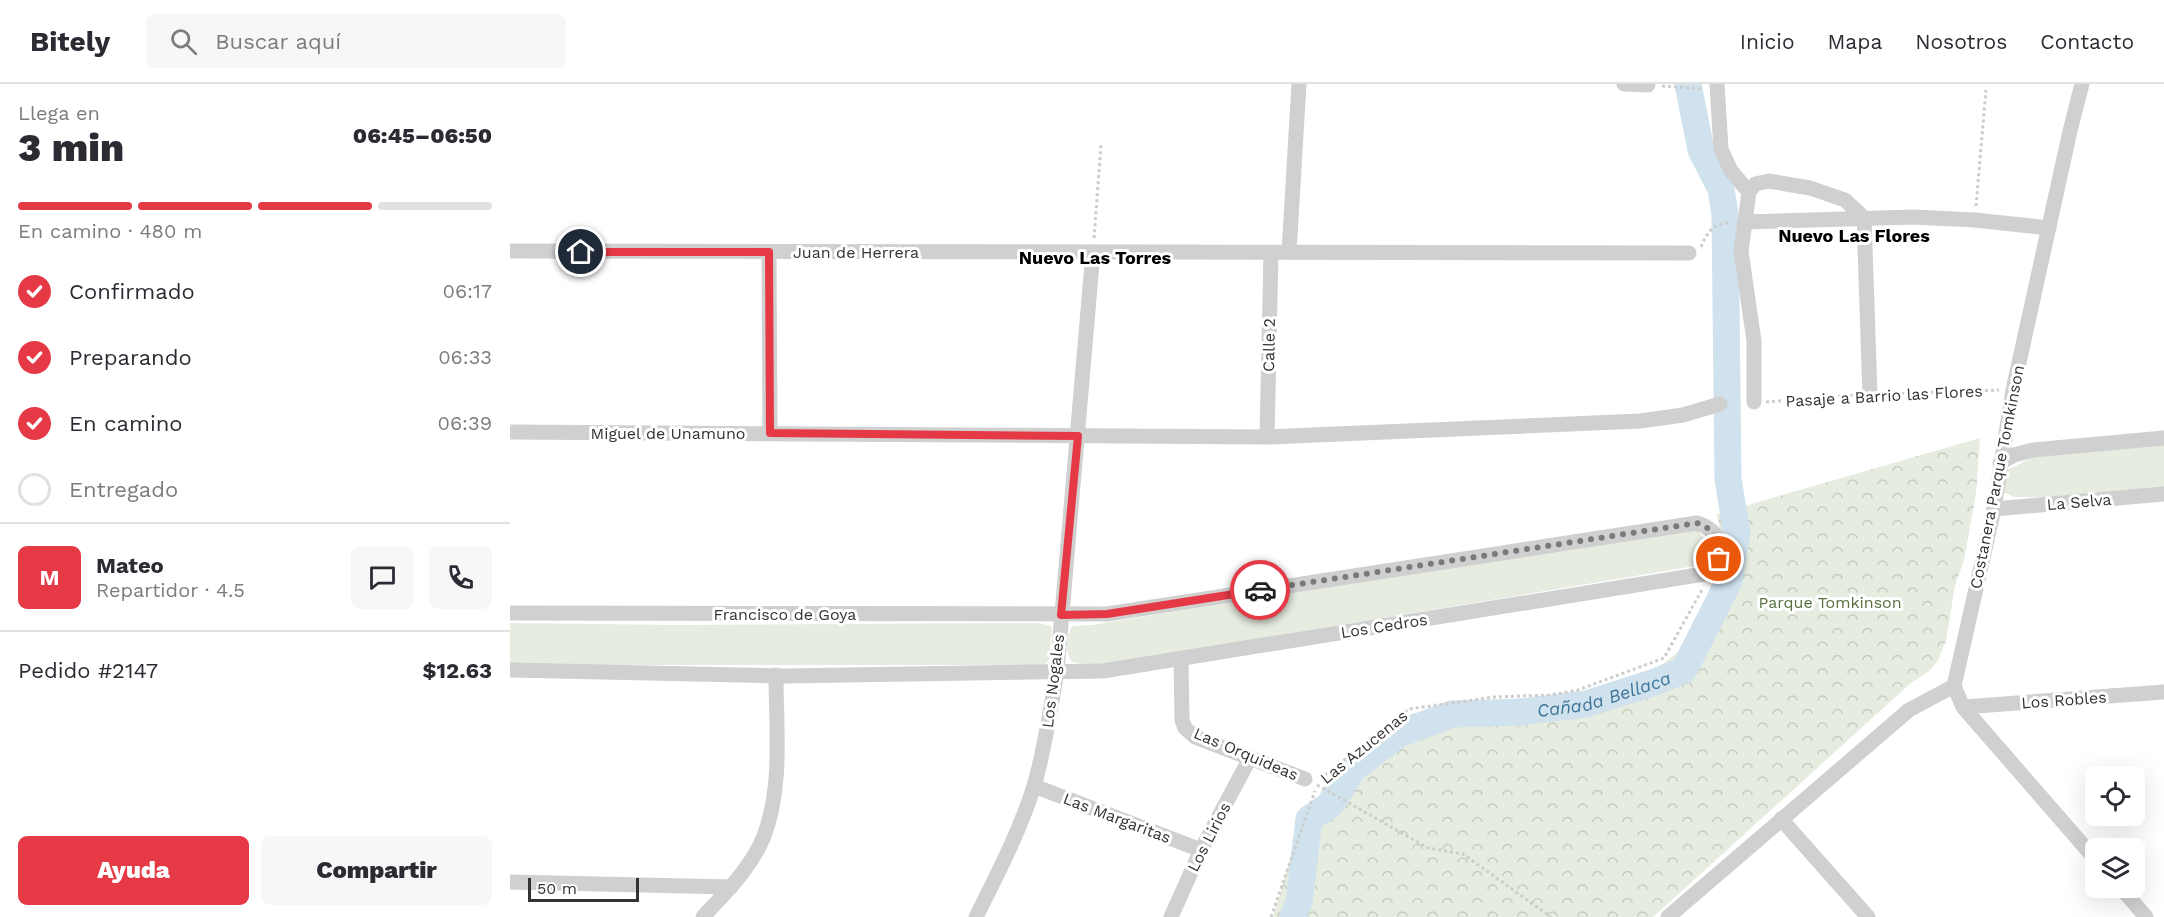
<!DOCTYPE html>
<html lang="es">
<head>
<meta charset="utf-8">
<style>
	:root { --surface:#fff; --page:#f7f7f7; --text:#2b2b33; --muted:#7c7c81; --line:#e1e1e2; --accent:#e63946 }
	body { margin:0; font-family:"Work Sans",sans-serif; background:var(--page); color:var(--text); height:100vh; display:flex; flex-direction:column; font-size:22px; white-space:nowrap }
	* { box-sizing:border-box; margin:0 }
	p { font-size:20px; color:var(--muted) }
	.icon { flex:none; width:33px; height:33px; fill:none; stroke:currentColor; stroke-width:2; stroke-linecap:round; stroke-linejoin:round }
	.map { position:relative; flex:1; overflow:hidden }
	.sheet { display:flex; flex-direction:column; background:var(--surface); width:510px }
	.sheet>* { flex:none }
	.controls { position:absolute; left:1575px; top:682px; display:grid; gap:12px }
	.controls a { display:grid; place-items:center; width:60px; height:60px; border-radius:9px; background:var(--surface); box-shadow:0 6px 24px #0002; font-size:30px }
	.scale { position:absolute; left:18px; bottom:15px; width:111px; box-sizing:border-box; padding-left:6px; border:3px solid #333; border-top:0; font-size:16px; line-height:21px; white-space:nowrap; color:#333; -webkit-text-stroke:4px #fff; paint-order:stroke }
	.pin { position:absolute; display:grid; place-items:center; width:51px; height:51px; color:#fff; margin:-26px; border:3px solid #fff; border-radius:50%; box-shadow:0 2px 6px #0007 }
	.courier { position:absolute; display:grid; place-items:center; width:60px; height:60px; margin:-30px; border:4px solid #e63946; border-radius:50%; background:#fff; color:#222; box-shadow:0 2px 8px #0007 }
	.headline em { font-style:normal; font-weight:800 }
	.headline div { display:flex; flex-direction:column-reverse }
	.headline { display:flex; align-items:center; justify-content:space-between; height:102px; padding:0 18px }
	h1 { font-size:39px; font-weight:800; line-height:45px }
	.bar { display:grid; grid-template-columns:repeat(4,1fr); gap:9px 6px; align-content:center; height:72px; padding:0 18px }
	.bar i { height:8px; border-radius:4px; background:var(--line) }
	.bar .on { background:var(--accent) }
	.bar p { grid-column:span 4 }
	.line { display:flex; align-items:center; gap:15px; padding:0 18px; border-top:2px solid var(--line) }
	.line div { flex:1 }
	.round { display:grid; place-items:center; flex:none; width:63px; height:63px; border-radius:9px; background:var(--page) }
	ol { padding:0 18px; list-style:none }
	li { display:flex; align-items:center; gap:18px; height:66px }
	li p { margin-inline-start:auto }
	li .icon { padding:6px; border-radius:50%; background:var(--accent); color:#fff; stroke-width:4 }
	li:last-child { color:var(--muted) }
	li i { width:33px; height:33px; border:3px solid var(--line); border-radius:50% }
	.cta { display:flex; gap:12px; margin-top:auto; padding:12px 18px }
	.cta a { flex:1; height:69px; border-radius:9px; background:var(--accent); color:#fff; font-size:24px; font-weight:800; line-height:69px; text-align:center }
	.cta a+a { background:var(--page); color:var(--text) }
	header { display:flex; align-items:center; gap:36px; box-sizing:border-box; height:84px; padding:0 30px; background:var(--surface); border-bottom:2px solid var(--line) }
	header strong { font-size:28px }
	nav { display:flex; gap:33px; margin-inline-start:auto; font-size:21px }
	.search { width:420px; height:54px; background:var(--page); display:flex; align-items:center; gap:15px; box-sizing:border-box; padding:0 21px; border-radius:9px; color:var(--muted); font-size:22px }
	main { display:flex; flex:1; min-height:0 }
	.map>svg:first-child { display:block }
	.grass { fill:#e6ecdf }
	.forest { fill:url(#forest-crowns) }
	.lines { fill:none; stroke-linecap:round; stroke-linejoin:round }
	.river { stroke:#cfe2ee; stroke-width:27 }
	.path { stroke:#cdcdcd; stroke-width:3; stroke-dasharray:3 3; stroke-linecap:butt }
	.street { stroke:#d0d0d0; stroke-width:15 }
	.done { stroke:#7a7a7a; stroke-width:6; stroke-dasharray:0 10.8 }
	.route { stroke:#e63946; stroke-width:8 }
	.labels { text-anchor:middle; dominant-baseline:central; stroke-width:6; stroke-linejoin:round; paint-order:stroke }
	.street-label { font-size:16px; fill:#333; stroke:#fff }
	.park-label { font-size:16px; fill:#56703f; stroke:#fff }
	.neighbourhood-label { font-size:18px; font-weight:bold; fill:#000; stroke:#fff }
	.water-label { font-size:18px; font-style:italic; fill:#3f7597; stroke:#fff }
</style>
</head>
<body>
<header>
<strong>Bitely</strong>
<div class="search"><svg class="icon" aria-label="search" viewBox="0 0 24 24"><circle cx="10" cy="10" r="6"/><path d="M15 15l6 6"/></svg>Buscar aquí</div>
<nav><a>Inicio</a><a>Mapa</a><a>Nosotros</a><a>Contacto</a></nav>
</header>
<main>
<section class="sheet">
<div class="headline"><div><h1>3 min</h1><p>Llega en</p></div><em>06:45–06:50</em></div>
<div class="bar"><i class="on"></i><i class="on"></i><i class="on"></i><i></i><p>En camino · 480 m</p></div>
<ol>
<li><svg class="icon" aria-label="check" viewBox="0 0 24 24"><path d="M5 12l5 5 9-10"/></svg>Confirmado<p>06:17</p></li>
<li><svg class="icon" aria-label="check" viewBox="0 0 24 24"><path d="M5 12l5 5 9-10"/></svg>Preparando<p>06:33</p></li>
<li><svg class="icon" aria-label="check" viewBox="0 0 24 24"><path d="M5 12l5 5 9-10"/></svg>En camino<p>06:39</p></li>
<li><i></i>Entregado</li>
</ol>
<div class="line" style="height:108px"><b class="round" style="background:var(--accent);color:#fff">M</b><div><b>Mateo</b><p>Repartidor · 4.5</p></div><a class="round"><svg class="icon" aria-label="chat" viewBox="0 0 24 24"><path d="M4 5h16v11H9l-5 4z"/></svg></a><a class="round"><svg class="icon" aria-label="phone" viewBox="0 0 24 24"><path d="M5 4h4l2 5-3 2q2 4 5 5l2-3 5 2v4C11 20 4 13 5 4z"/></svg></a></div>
<div class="line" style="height:78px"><div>Pedido #2147</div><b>$12.63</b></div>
<div class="cta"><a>Ayuda</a><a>Compartir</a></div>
</section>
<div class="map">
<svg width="1654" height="833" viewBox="0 0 1654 833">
	<defs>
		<pattern id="forest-crowns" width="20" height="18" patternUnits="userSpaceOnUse" patternTransform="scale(1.5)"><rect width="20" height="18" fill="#e6ecdf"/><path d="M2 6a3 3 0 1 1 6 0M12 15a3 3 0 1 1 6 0" fill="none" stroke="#c6cbc0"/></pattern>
	</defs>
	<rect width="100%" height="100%" fill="#fff"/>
	<g class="grass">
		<polygon points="1654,358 1654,404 1532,413 1504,413 1493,408 1494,388 1530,369"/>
		<path d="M1174,444l12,1c8,8 12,16 15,27l-10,9 -606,101 -23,-4c-7,-9 -6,-26 0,-36l20,-1z"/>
		<polygon points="0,539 165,541 529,539 541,542 542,546 539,575 536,580 532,581 0,581"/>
	</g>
	<polygon class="forest" points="1470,354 1466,409 1454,476 1445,501 1436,557 1427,578 1419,587 1401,599 1143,833 763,833 785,759 815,700 827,683 896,631 954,620 1016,618 1059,614 1150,583 1171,565 1192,525 1207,486 1210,448 1207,430"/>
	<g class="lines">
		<path class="river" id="s1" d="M783,833l6,-15 10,-83 22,-15 22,-35 46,-35 53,-20 68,-2 66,-8 69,-22 29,-12 45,-89 8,-47 -9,-55 -3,-265 -4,-25 -20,-39 -13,-66"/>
		<g class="path">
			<polyline points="1152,2 1193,5"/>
			<polyline points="1466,122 1476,6"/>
			<polyline points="584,154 591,61"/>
			<path d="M1191,163c5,-13 12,-24 28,-24"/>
			<polyline points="1373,310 1489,306"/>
			<polyline points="1256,318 1345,311"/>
			<polyline points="810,695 899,625 984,613 1040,611 1068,606 1154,574 1193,504"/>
			<polyline points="807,701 918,764 953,770 1041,833"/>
			<polyline points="761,833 805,707"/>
		</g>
		<g class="street">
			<polyline points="1114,0 1138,1"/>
			<polyline points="1207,0 1211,65 1221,87 1239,108"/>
			<polyline points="1354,134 1360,311"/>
			<polyline points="1234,138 1403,133 1465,136 1539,144"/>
			<polyline points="0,167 1179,169"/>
			<polyline points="259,168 260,349"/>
			<polyline points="779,168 789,0"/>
			<polyline points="1244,318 1244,257 1231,167 1239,108 1245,100 1259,97 1300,104 1335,116 1354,134"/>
			<polyline points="0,348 757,353 1130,337 1173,331 1210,320"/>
			<polyline points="757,353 761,169"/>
			<polyline points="1490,379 1504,371 1523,366 1654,354"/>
			<polyline points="1484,425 1654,410"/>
			<path d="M0,529l597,1 590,-91c25,8 30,31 13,50l-607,98 -319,5 -274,-6"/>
			<polyline points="671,574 672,636 675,644 685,653 795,695"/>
			<polyline points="1444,602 1453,623 1586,776"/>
			<polyline points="1453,623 1654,608"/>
			<polyline points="524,702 691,766"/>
			<polyline points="1271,735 1358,833"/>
			<polyline points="0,798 221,803"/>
			<polyline points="1611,804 1636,833"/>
			<path d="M193,833c22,-24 49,-50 61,-81 19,-50 12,-109 12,-161"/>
			<path d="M466,833c21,-42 44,-86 58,-131 11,-37 16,-76 23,-114l36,-420"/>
			<polyline points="661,833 691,766 740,674"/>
			<polyline points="1158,833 1399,626 1444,602 1484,425 1503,306 1560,47 1572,0"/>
		</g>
	</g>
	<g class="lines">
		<path class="done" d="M750,506l437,-67c16,5 26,20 22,36"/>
		<polyline class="route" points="71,168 259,168 260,349 568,352 551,531 597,530 750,506"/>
	</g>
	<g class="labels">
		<g class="street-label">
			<text x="346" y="168">Juan de Herrera</text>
			<text transform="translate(759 261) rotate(-89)">Calle 2</text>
			<text transform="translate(1374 312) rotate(-3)">Pasaje a Barrio las Flores</text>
			<text x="158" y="349">Miguel de Unamuno</text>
			<text transform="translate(1487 393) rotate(-79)">Costanera Parque Tomkinson</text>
			<text transform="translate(1569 418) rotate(-5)">La Selva</text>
			<text x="275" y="530">Francisco de Goya</text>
			<text transform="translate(874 542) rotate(-9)">Los Cedros</text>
			<text transform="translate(543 597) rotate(-83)">Los Nogales</text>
			<text transform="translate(1554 616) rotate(-4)">Los Robles</text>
			<text transform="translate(854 663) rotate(-39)">Las Azucenas</text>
			<text transform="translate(736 670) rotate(23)">Las Orquideas</text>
			<text transform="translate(607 734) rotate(21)">Las Margaritas</text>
			<text transform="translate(699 753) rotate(-63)">Los Lirios</text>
		</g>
		<g class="park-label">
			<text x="1320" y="518">Parque Tomkinson</text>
		</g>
		<g class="neighbourhood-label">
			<text x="1344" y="151">Nuevo Las Flores</text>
			<text x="585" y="173">Nuevo Las Torres</text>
		</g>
		<g class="water-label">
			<text stroke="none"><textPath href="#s1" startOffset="436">Cañada Bellaca</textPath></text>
		</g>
	</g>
</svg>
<div class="controls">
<a><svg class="icon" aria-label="locate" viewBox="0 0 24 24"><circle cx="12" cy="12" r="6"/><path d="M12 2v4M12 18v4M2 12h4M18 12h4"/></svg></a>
<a><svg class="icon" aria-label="layers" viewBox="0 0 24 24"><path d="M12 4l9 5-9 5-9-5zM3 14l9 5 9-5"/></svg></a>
</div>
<div class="scale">50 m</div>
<div class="pin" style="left:1209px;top:475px;background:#ea580c"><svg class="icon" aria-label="bag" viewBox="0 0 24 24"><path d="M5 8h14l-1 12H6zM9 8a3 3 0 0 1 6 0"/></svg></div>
<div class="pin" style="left:71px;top:168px;background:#1f2937"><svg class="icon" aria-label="home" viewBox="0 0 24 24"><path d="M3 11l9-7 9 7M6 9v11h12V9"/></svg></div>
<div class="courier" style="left:750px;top:506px"><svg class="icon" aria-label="car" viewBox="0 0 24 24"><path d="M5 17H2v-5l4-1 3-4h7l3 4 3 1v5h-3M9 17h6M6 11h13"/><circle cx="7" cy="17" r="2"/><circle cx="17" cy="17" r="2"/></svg></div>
</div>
</main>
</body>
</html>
